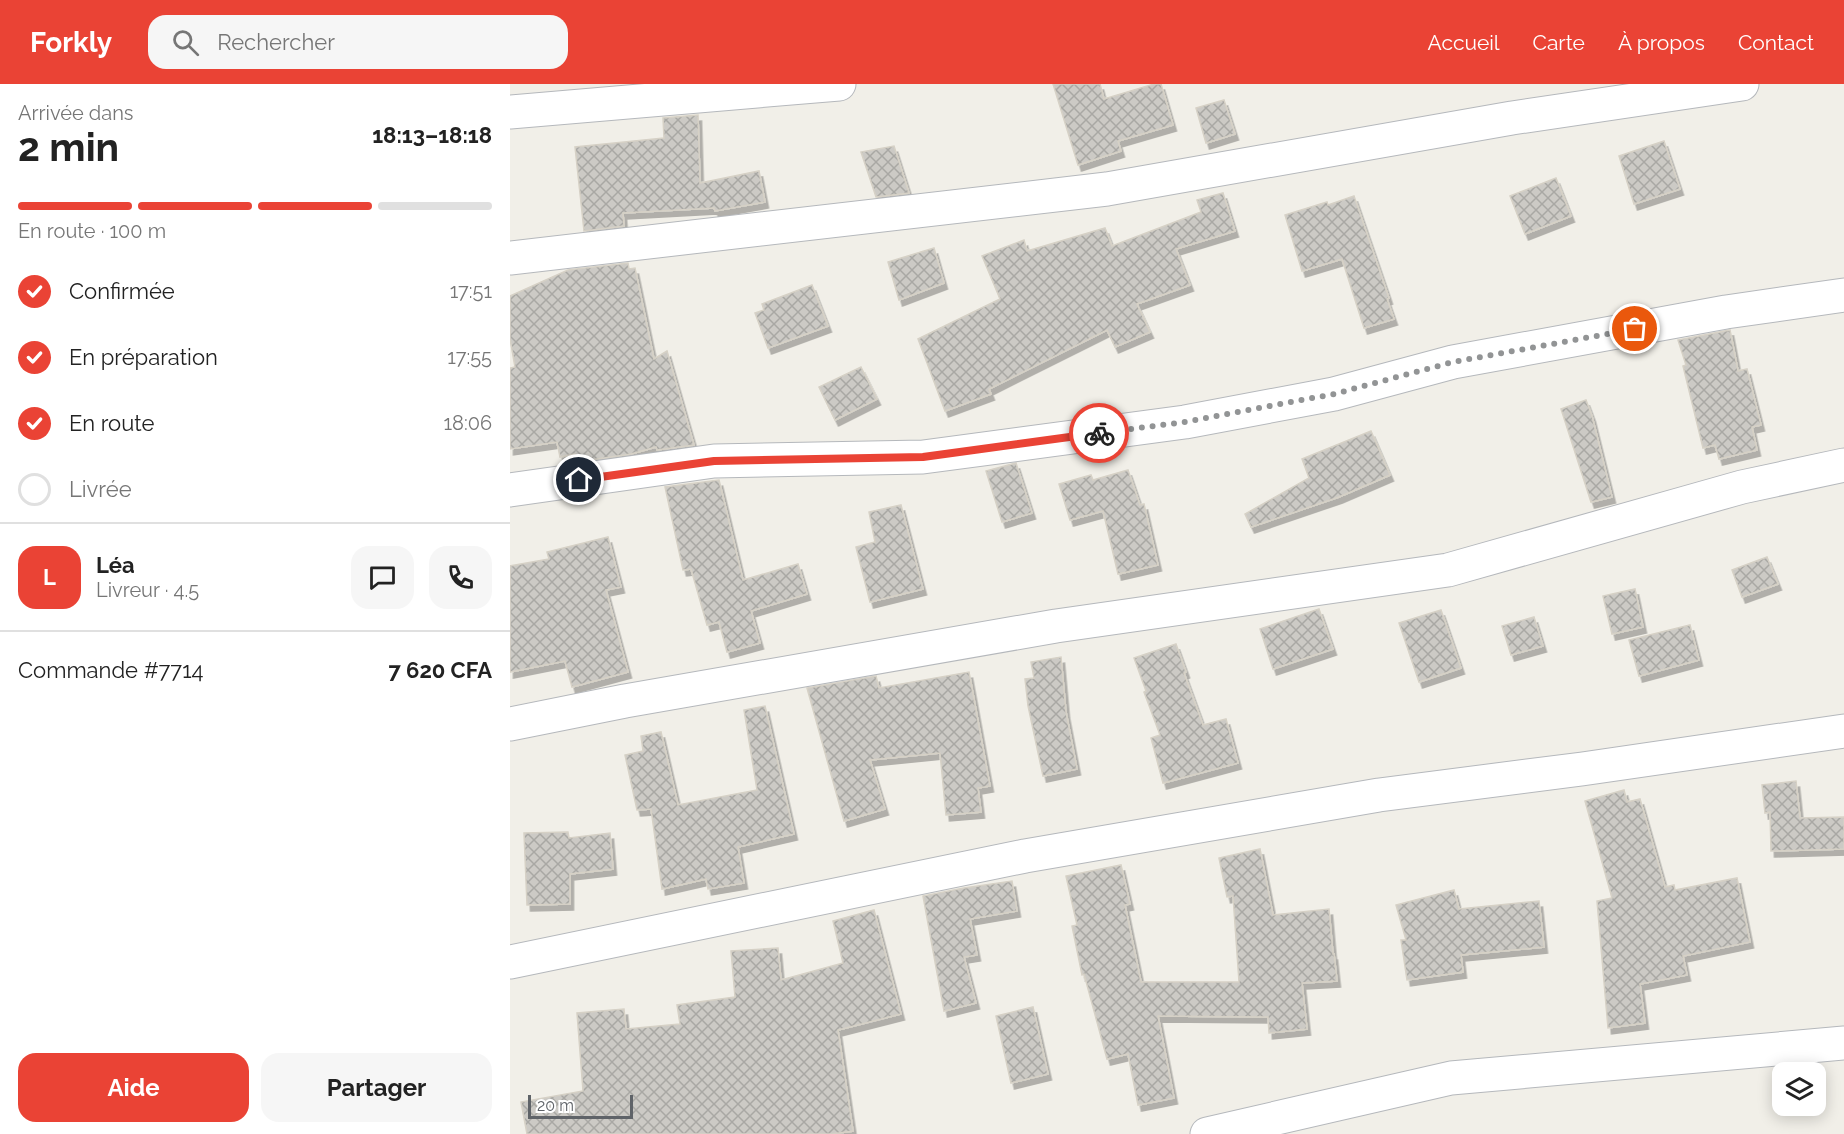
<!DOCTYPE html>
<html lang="fr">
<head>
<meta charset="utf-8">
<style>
	:root { --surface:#fff; --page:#f6f6f6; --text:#222; --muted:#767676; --line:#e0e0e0; --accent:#ea4335 }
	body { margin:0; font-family:Raleway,sans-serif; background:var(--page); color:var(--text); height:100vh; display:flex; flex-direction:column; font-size:22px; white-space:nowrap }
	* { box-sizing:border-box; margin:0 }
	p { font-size:20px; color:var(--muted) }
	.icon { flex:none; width:33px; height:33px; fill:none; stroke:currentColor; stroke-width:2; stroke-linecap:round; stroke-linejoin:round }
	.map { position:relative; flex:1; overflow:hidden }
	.sheet { display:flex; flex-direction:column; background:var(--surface); width:510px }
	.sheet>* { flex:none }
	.tools { position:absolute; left:1262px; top:978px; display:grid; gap:12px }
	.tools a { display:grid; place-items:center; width:54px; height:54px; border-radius:12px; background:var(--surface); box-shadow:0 3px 15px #0003; font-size:30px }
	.scale { position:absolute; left:18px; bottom:15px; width:105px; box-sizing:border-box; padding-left:6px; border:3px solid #5f6368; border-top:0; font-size:16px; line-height:21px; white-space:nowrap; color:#5f6368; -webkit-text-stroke:4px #fff; paint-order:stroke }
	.pin { position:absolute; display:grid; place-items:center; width:51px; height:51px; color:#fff; margin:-26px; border:3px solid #fff; border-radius:50%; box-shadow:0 2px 6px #0007 }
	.courier { position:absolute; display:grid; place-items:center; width:60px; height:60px; margin:-30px; border:4px solid #ea4335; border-radius:50%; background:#fff; color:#222; box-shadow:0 2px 8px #0007 }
	.headline em { font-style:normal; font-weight:700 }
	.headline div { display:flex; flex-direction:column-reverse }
	.headline { display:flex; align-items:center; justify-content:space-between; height:102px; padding:0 18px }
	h1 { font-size:39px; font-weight:700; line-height:45px }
	.bar { display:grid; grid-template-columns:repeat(4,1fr); gap:9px 6px; align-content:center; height:72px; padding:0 18px }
	.bar i { height:8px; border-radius:4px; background:var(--line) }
	.bar .selected { background:var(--accent) }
	.bar p { grid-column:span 4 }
	.line { display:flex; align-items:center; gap:15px; padding:0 18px; border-top:2px solid var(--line) }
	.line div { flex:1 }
	.round { display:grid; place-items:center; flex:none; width:63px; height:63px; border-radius:18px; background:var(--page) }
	ol { padding:0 18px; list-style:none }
	li { display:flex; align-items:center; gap:18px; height:66px }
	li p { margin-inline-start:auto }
	li .icon { padding:6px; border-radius:50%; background:var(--accent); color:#fff; stroke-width:4 }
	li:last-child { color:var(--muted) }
	li i { width:33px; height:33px; border:3px solid var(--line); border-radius:50% }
	.cta { display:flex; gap:12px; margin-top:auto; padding:12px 18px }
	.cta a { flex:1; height:69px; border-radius:18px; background:var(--accent); color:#fff; font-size:24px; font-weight:700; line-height:69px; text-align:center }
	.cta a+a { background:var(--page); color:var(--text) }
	header { display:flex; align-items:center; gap:36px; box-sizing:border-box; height:84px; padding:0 30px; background:var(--accent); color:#fff }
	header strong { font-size:28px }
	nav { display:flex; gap:33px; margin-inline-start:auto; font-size:21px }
	.search { width:420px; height:54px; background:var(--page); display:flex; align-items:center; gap:15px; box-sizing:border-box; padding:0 21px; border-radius:18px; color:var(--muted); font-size:22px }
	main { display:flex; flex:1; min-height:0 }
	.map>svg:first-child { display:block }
	.building { fill:url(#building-cross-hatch); stroke:#d6d1c6; stroke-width:1.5; filter:url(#shadow) }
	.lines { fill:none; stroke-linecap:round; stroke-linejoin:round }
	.minor-casing { stroke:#b5b8bc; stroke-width:35 }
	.minor { stroke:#fff; stroke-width:33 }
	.done { stroke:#929495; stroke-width:6; stroke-dasharray:0 10.8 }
	.route { stroke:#ea4335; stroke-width:8 }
</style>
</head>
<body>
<header>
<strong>Forkly</strong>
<div class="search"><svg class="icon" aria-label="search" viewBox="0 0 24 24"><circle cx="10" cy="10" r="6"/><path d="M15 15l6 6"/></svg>Rechercher</div>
<nav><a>Accueil</a><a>Carte</a><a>À propos</a><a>Contact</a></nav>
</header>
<main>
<section class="sheet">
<div class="headline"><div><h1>2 min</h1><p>Arrivée dans</p></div><em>18:13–18:18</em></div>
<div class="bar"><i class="selected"></i><i class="selected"></i><i class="selected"></i><i></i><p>En route · 100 m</p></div>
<ol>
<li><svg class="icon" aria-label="check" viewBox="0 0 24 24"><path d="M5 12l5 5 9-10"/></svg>Confirmée<p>17:51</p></li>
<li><svg class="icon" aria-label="check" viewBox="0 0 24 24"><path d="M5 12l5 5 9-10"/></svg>En préparation<p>17:55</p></li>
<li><svg class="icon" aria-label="check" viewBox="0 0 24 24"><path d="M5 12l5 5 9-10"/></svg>En route<p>18:06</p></li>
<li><i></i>Livrée</li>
</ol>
<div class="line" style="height:108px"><b class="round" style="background:var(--accent);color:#fff">L</b><div><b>Léa</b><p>Livreur · 4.5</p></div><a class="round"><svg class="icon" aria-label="chat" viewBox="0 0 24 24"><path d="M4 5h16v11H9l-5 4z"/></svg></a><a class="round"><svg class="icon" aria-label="phone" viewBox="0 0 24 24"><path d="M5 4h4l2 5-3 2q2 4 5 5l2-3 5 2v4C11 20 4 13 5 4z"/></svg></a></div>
<div class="line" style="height:78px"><div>Commande #7714</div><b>7 620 CFA</b></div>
<div class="cta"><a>Aide</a><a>Partager</a></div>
</section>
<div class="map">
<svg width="1334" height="1050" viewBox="0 0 1334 1050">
	<defs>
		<pattern id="building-cross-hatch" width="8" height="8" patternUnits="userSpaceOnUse" patternTransform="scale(1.5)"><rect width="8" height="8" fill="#cccac5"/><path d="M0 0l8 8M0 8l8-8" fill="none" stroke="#a9a8a4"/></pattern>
		<filter id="shadow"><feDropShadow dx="3.5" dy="6" stdDeviation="0" flood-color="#0004"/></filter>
	</defs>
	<rect width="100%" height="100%" fill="#f1efe8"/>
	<g class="building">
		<polygon points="543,0 590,0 594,15 644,0 651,0 663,41 608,57 611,67 568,81"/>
		<polygon points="714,16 725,50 696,59 686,24"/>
		<polygon points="188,31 190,99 249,87 255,118 205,127 204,124 113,129 114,142 74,147 65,63 154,54 153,34"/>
		<polygon points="1154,57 1170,105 1124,120 1109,72"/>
		<polygon points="384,62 399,109 366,113 351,68"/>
		<polygon points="1046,94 1061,132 1015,150 1000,112"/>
		<polygon points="713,109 725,147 666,165 680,201 627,220 640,248 605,263 597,246 479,305 481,310 435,327 408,255 490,215 472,172 514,156 517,167 595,144 602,162 691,128 687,116"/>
		<polygon points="844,112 879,214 877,215 884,235 854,244 832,175 792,187 775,131 817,118 818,121"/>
		<polygon points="424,164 434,199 389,216 378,178"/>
		<polygon points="118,179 119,185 125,184 144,275 157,267 184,361 147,366 146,363 121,370 67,378 65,370 50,373 47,358 0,365 0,284 5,283 0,255 0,212 58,186"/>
		<polygon points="302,201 318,242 258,264 245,229 254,226 252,220"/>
		<polygon points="1220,246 1228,287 1237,285 1251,341 1242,343 1247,366 1209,375 1205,361 1193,364 1173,282 1176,281 1168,256"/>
		<polygon points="351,283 367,315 325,336 309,303"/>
		<polygon points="1076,316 1082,332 1102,413 1081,418 1051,325"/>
		<polygon points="861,347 880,391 829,413 741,443 735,430 799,394 792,375"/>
		<polygon points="506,379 522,429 492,438 476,387"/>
		<polygon points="618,386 630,421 634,420 648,481 608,490 593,427 560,436 549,400 581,391 583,396"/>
		<polygon points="209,396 233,496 288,480 297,510 241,527 250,559 217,568 209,538 197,541 181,485 173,486 155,403"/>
		<polygon points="391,421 413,505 360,518 346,463 365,458 359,428"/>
		<polygon points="98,453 111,503 96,506 118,588 62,603 55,577 0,588 0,482 39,475 37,468"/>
		<polygon points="1257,473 1268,500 1232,513 1222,486"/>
		<polygon points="1125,505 1133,543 1102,550 1093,512"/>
		<polygon points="809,525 823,565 763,585 750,545"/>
		<polygon points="931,526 951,584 909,598 889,539"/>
		<polygon points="1024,533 1033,562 1001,571 992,542"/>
		<polygon points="1180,541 1189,576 1129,592 1119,556"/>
		<polygon points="666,560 676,588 674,589 693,641 716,635 728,679 653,699 641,654 650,651 634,608 636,607 624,574"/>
		<polygon points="551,573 556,628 567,685 533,692 518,622 515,595 524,594 521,578"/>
		<polygon points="459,588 480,702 468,704 471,728 436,731 430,669 360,676 375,725 334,737 297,604 366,592 369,604"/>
		<polygon points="255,622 284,750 228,763 234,799 198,805 196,795 152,805 141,725 127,726 115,671 133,667 131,652 151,648 168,721 247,706 234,626"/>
		<polygon points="1286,697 1290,734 1334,733 1334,765 1261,767 1260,728 1255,729 1252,701"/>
		<polygon points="1114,706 1117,718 1130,715 1155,803 1164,801 1165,806 1227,794 1240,858 1173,872 1177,891 1130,900 1135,939 1098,944 1087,817 1102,814 1075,717"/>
		<polygon points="58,748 59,754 100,749 103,785 60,790 60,820 17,821 14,749"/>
		<polygon points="750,765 763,831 819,825 823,870 824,870 827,897 792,899 797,945 759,949 758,933 648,932 664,1014 628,1021 618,970 597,975 574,890 572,891 562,842 567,841 556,792 611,781 620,820 615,821 631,898 729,898 723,812 717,813 709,774"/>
		<polygon points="502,797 507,827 460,835 467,871 454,873 466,919 434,927 413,812 454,804"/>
		<polygon points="944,806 949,825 1029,817 1034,863 951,871 953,888 897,896 891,856 896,856 886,821"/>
		<polygon points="364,826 391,930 328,946 343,1047 322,1050 17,1050 11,1018 73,1007 67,929 114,925 116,945 170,940 167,921 225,913 221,867 268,864 271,896 333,879 323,837"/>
		<polygon points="523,923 538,990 501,999 486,932"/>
	</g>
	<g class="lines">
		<g class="minor-casing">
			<g id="minor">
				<polyline points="0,28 329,0"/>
				<polyline points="0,174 597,105 1002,34 1232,0"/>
				<polyline points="0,406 204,377 413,373 675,338 824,310 943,278 1216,228 1334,211"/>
				<polyline points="0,640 115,617 546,542 938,486 1232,403 1334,381"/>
				<polyline points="0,878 515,772 869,711 1072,685 1334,647"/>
				<polyline points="697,1050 941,994 1334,959"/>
			</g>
		</g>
		<use href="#minor" class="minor"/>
	</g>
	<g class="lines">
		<polyline class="done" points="589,349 675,338 824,310 943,278 1125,245"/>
		<polyline class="route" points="69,396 204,377 413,373 589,349"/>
	</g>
</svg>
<div class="tools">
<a><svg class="icon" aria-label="layers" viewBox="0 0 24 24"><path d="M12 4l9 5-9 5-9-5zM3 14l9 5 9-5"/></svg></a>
</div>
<div class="scale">20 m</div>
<div class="pin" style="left:1125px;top:245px;background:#ea580c"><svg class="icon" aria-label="bag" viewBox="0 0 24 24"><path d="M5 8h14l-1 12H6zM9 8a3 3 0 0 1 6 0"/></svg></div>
<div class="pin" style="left:69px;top:396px;background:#1f2937"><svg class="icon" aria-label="home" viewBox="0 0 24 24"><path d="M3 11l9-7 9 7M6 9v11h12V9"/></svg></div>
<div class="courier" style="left:589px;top:349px"><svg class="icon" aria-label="bike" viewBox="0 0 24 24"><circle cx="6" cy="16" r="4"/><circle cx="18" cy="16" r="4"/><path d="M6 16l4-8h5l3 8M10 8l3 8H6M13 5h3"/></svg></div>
</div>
</main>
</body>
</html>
